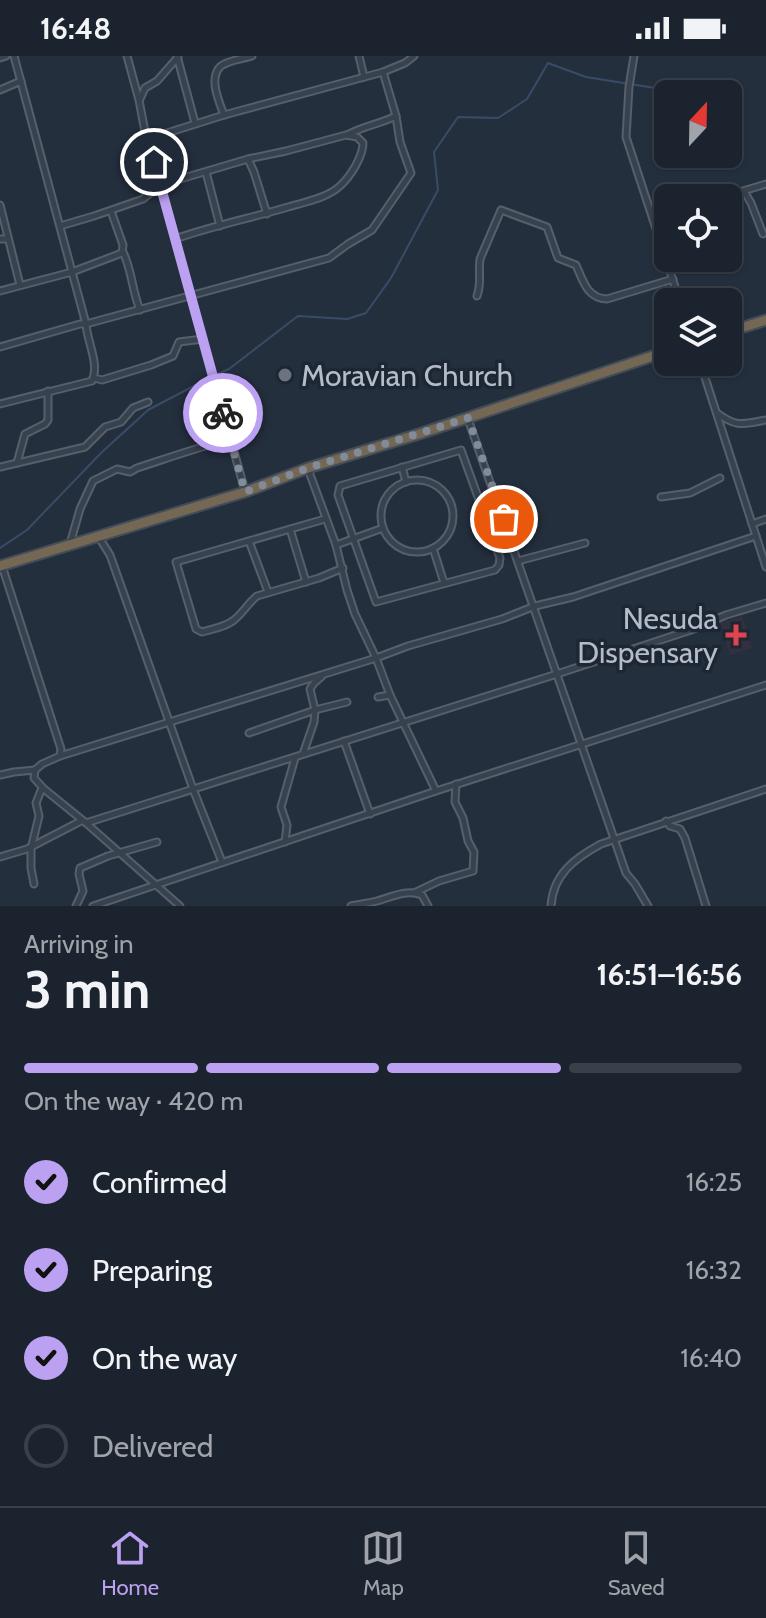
<!DOCTYPE html>
<html lang="en">
<head>
<meta charset="utf-8">
<style>
	:root { --surface:#1b232e; --page:#282f3a; --text:#f1f3f6; --muted:#a0a4aa; --line:#39404a; --accent:#bca0f2 }
	body { margin:0; font-family:Cabin,sans-serif; background:var(--page); color:var(--text); height:100vh; display:flex; flex-direction:column; font-size:30px; white-space:nowrap }
	* { box-sizing:border-box; margin:0 }
	p { font-size:26px; color:var(--muted) }
	.icon { flex:none; width:44px; height:44px; fill:none; stroke:currentColor; stroke-width:2; stroke-linecap:round; stroke-linejoin:round }
	.map { position:relative; height:850px; overflow:hidden }
	.drawer { display:flex; flex-direction:column; background:var(--surface); flex:1 }
	.drawer>* { flex:none }
	.needle { width:52px; rotate:22deg }
	.fabs { position:absolute; left:654px; top:24px; display:grid; gap:16px }
	.fabs a { display:grid; place-items:center; width:88px; height:88px; border-radius:12px; background:var(--surface); box-shadow:0 2px 6px #0004,0 0 0 2px var(--line); font-size:40px }
	.pin { position:absolute; display:grid; place-items:center; width:68px; height:68px; color:#fff; margin:-34px; border:4px solid #fff; border-radius:50%; box-shadow:0 2px 8px #0007 }
	.courier { position:absolute; display:grid; place-items:center; width:80px; height:80px; margin:-40px; border:6px solid #bca0f2; border-radius:50%; background:#fff; color:#222; box-shadow:0 2px 10px #0007 }
	.summary em { font-style:normal; font-weight:800 }
	.summary div { display:flex; flex-direction:column-reverse }
	.summary { display:flex; align-items:center; justify-content:space-between; height:136px; padding:0 24px }
	h1 { font-size:52px; font-weight:800; line-height:60px }
	.bar { display:grid; grid-template-columns:repeat(4,1fr); gap:12px 8px; align-content:center; height:96px; padding:0 24px }
	.bar i { height:10px; border-radius:6px; background:var(--line) }
	.bar .active { background:var(--accent) }
	.bar p { grid-column:span 4 }
	ol { padding:0 24px; list-style:none }
	li { display:flex; align-items:center; gap:24px; height:88px }
	li p { margin-inline-start:auto }
	li .icon { padding:8px; border-radius:50%; background:var(--accent); color:#111; stroke-width:4 }
	li:last-child { color:var(--muted) }
	li i { width:44px; height:44px; border:4px solid var(--line); border-radius:50% }
	.status { display:flex; justify-content:space-between; align-items:center; height:56px; padding:0 40px; background:var(--surface); direction:ltr }
	.status svg { height:22px; fill:currentColor }
	.menu { display:flex; justify-content:space-around; align-items:center; height:112px; border-top:2px solid var(--line); background:var(--surface); font-size:22px; color:var(--muted) }
	.menu a { display:grid; justify-items:center; gap:4px }
	.menu .active { color:var(--accent) }
	.map>svg:first-child { display:block }
	.medical { fill:#32303f }
	.lines { fill:none; stroke-linecap:round; stroke-linejoin:round }
	.stream { stroke:#394c67; stroke-width:2 }
	.minor-casing { stroke:#565f6c; stroke-width:9 }
	.highway-casing { stroke:#434c59; stroke-width:13 }
	.minor { stroke:#38414e; stroke-width:5 }
	.highway { stroke:#746855; stroke-width:9 }
	.done { stroke:#828b98; stroke-width:8; stroke-dasharray:0 14.4 }
	.route { stroke:#bca0f2; stroke-width:10 }
	.worship-dot { fill:#6b7280; stroke:#1d2633; stroke-width:3 }
	.health-dot { fill:#e0444e; stroke:#1d2633; stroke-width:3 }
	.labels { text-anchor:middle; dominant-baseline:central; stroke-width:7; stroke-linejoin:round; paint-order:stroke }
	.poi-label { font-size:30px; fill:#b4bcc9; stroke:#1d2633; text-anchor:start }
</style>
</head>
<body>
<div class="status"><b>16:48</b><svg viewBox="0 0 49 12"><path d="M0 12V9h3v3zM5 12V6h3v6zM10 12V3h3v9zM15 12V0h3v12zM26 1h20v11H26zM47 4h2v5h-2z"/></svg></div>
<div class="map">
<svg width="766" height="850" viewBox="0 0 766 850">
	<rect width="100%" height="100%" fill="#242f3e"/>
	<polygon class="medical" points="742,560 752,592 730,599 720,567"/>
	<g class="lines">
		<polyline class="stream" points="0,492 27,474 101,397 148,354 209,322 229,313 298,260 347,263 366,257 391,222 438,134 434,96 458,61 498,62 527,43 548,7 586,21 655,32"/>
		<g class="minor-casing">
			<g id="minor">
				<polyline points="127,0 139,44 145,76 245,435"/>
				<polyline points="177,0 195,67"/>
				<polyline points="359,0 364,21"/>
				<polyline points="634,0 629,31 626,81 680,246"/>
				<polyline points="0,2 6,0"/>
				<polyline points="0,34 21,25"/>
				<polyline points="140,43 145,32 157,25 178,1"/>
				<path d="M224,59c-5,-13 -16,-38 -3,-49 8,-6 22,-7 31,-10"/>
				<path d="M347,79c16,-9 33,-11 49,-19"/>
				<polyline points="148,83 224,59 383,16 405,7 414,0"/>
				<polyline points="248,103 254,116 267,158"/>
				<polyline points="206,116 220,170"/>
				<polyline points="744,135 751,147 763,178"/>
				<polyline points="720,142 766,128"/>
				<polyline points="0,149 20,229"/>
				<polyline points="653,163 668,157"/>
				<path d="M60,170l34,-10 49,-17 17,-14 88,-26 38,-8 60,-16 11,2 6,6c0,13 -12,33 -23,43 -13,12 -35,16 -52,21 -37,11 -76,19 -113,32"/>
				<polyline points="0,183 8,183"/>
				<path d="M123,196c9,18 9,39 17,58"/>
				<polyline points="0,235 72,216 122,197 123,189 111,155"/>
				<path d="M477,240c5,-14 1,-22 3,-37l21,-49 46,17 11,31 18,7c7,16 11,33 31,34l66,-20"/>
				<polyline points="0,291 80,268 86,268 14,0"/>
				<polyline points="700,306 766,511"/>
				<polyline points="94,322 102,324 151,309 173,300 179,286 203,283"/>
				<path d="M0,348l92,-23c8,-17 -5,-39 -6,-57l243,-66 19,-14 24,-14 39,-57 -11,-31 -4,-26 -13,-44"/>
				<path d="M717,357c20,15 26,11 49,7"/>
				<polyline points="468,363 626,817 635,828 648,850"/>
				<polygon points="461,394 500,502 499,509 495,514 376,546 338,439 340,430"/>
				<polyline points="17,407 25,378 45,368 48,364 48,335"/>
				<polyline points="0,411 85,391 105,371 121,366 133,352 148,346"/>
				<polyline points="402,411 406,426"/>
				<polyline points="308,413 336,489 347,534 355,558 376,602 390,639 436,735"/>
				<circle cx="417" cy="460" r="36"/>
				<polyline points="661,441 690,437 720,422"/>
				<path d="M325,463l-149,43 20,67 6,3c10,-3 24,-5 32,-12 9,-7 14,-17 23,-24l62,-18 24,-10"/>
				<polyline points="752,468 766,463"/>
				<polyline points="290,473 306,526"/>
				<polyline points="98,480 110,499 193,733 222,806"/>
				<polyline points="249,485 268,536"/>
				<path d="M70,488l10,-35 13,-28 24,-12 13,3 7,-4c31,-10 62,-21 93,-29"/>
				<polyline points="336,489 383,472"/>
				<polyline points="433,492 444,527"/>
				<polyline points="518,505 585,487"/>
				<polyline points="2,510 61,693 60,700 42,708 35,714 34,722 44,733 86,767 180,850"/>
				<polyline points="378,641 390,639"/>
				<polyline points="249,677 315,654 347,646"/>
				<polyline points="344,685 370,758"/>
				<polyline points="303,698 314,666 315,654 310,633 314,627 322,620"/>
				<polyline points="60,700 376,602 408,590 502,563 535,550 573,541 756,480"/>
				<polyline points="0,719 14,716 35,714"/>
				<polyline points="666,765 670,770 680,773 685,782 706,850"/>
				<polyline points="86,767 557,618 691,574 726,559 766,547"/>
				<polyline points="285,786 287,769 281,751 295,702"/>
				<polyline points="0,801 27,793 81,765"/>
				<polyline points="34,828 31,812 31,793 39,760 36,747 42,732"/>
				<polyline points="416,836 439,825 473,815 474,796 468,785 463,762 455,746 456,728"/>
				<polyline points="76,850 83,835 79,818 80,812 108,800 157,786"/>
				<polyline points="93,850 436,735 766,629"/>
				<path d="M351,850c9,-2 18,-3 26,-5 15,-4 29,-12 45,-6l6,11"/>
				<path d="M551,850c2,-32 24,-48 50,-62l165,-55"/>
			</g>
		</g>
		<g class="highway-casing">
			<g id="highway">
				<polyline points="728,276 766,264"/>
				<polyline points="0,510 245,436 308,412 419,378 668,295"/>
			</g>
		</g>
		<use href="#minor" class="minor"/>
		<use href="#highway" class="highway"/>
	</g>
	<g class="lines">
		<polyline class="done" points="223,357 245,436 308,412 468,362 504,463"/>
		<polyline class="route" points="154,106 223,357"/>
	</g>
	<circle class="worship-dot" cx="285" cy="319" r="8"/>
	<path class="health-dot" d="M732 567h8v8h8v8h-8v8h-8v-8h-8v-8h8z"/>
	<g class="labels">
		<g class="poi-label">
			<text x="301" y="319">Moravian Church</text>
			<text x="718" y="562" text-anchor="end">Nesuda<tspan x="718" dy="34">Dispensary</tspan></text>
		</g>
	</g>
</svg>
<div class="fabs">
<a><svg class="needle" viewBox="-14 -14 28 28"><path d="M0-13l5 13h-10z" fill="#e53935"/><path d="M0 13l5-13h-10z" fill="#a0a4aa"/></svg></a>
<a><svg class="icon" aria-label="locate" viewBox="0 0 24 24"><circle cx="12" cy="12" r="6"/><path d="M12 2v4M12 18v4M2 12h4M18 12h4"/></svg></a>
<a><svg class="icon" aria-label="layers" viewBox="0 0 24 24"><path d="M12 4l9 5-9 5-9-5zM3 14l9 5 9-5"/></svg></a>
</div>
<div class="pin" style="left:504px;top:463px;background:#ea580c"><svg class="icon" aria-label="bag" viewBox="0 0 24 24"><path d="M5 8h14l-1 12H6zM9 8a3 3 0 0 1 6 0"/></svg></div>
<div class="pin" style="left:154px;top:106px;background:#1f2937"><svg class="icon" aria-label="home" viewBox="0 0 24 24"><path d="M3 11l9-7 9 7M6 9v11h12V9"/></svg></div>
<div class="courier" style="left:223px;top:357px"><svg class="icon" aria-label="bike" viewBox="0 0 24 24"><circle cx="6" cy="16" r="4"/><circle cx="18" cy="16" r="4"/><path d="M6 16l4-8h5l3 8M10 8l3 8H6M13 5h3"/></svg></div>
</div>
<section class="drawer">
<div class="summary"><div><h1>3 min</h1><p>Arriving in</p></div><em>16:51–16:56</em></div>
<div class="bar"><i class="active"></i><i class="active"></i><i class="active"></i><i></i><p>On the way · 420 m</p></div>
<ol>
<li><svg class="icon" aria-label="check" viewBox="0 0 24 24"><path d="M5 12l5 5 9-10"/></svg>Confirmed<p>16:25</p></li>
<li><svg class="icon" aria-label="check" viewBox="0 0 24 24"><path d="M5 12l5 5 9-10"/></svg>Preparing<p>16:32</p></li>
<li><svg class="icon" aria-label="check" viewBox="0 0 24 24"><path d="M5 12l5 5 9-10"/></svg>On the way<p>16:40</p></li>
<li><i></i>Delivered</li>
</ol>
</section>
<nav class="menu">
<a class="active"><svg class="icon" aria-label="home" viewBox="0 0 24 24"><path d="M3 11l9-7 9 7M6 9v11h12V9"/></svg>Home</a>
<a><svg class="icon" aria-label="map" viewBox="0 0 24 24"><path d="M3 6l6-2 6 2 6-2v14l-6 2-6-2-6 2zM9 4v14M15 6v14"/></svg>Map</a>
<a><svg class="icon" aria-label="saved" viewBox="0 0 24 24"><path d="M7 4h10v16l-5-4-5 4z"/></svg>Saved</a>
</nav>
</body>
</html>
